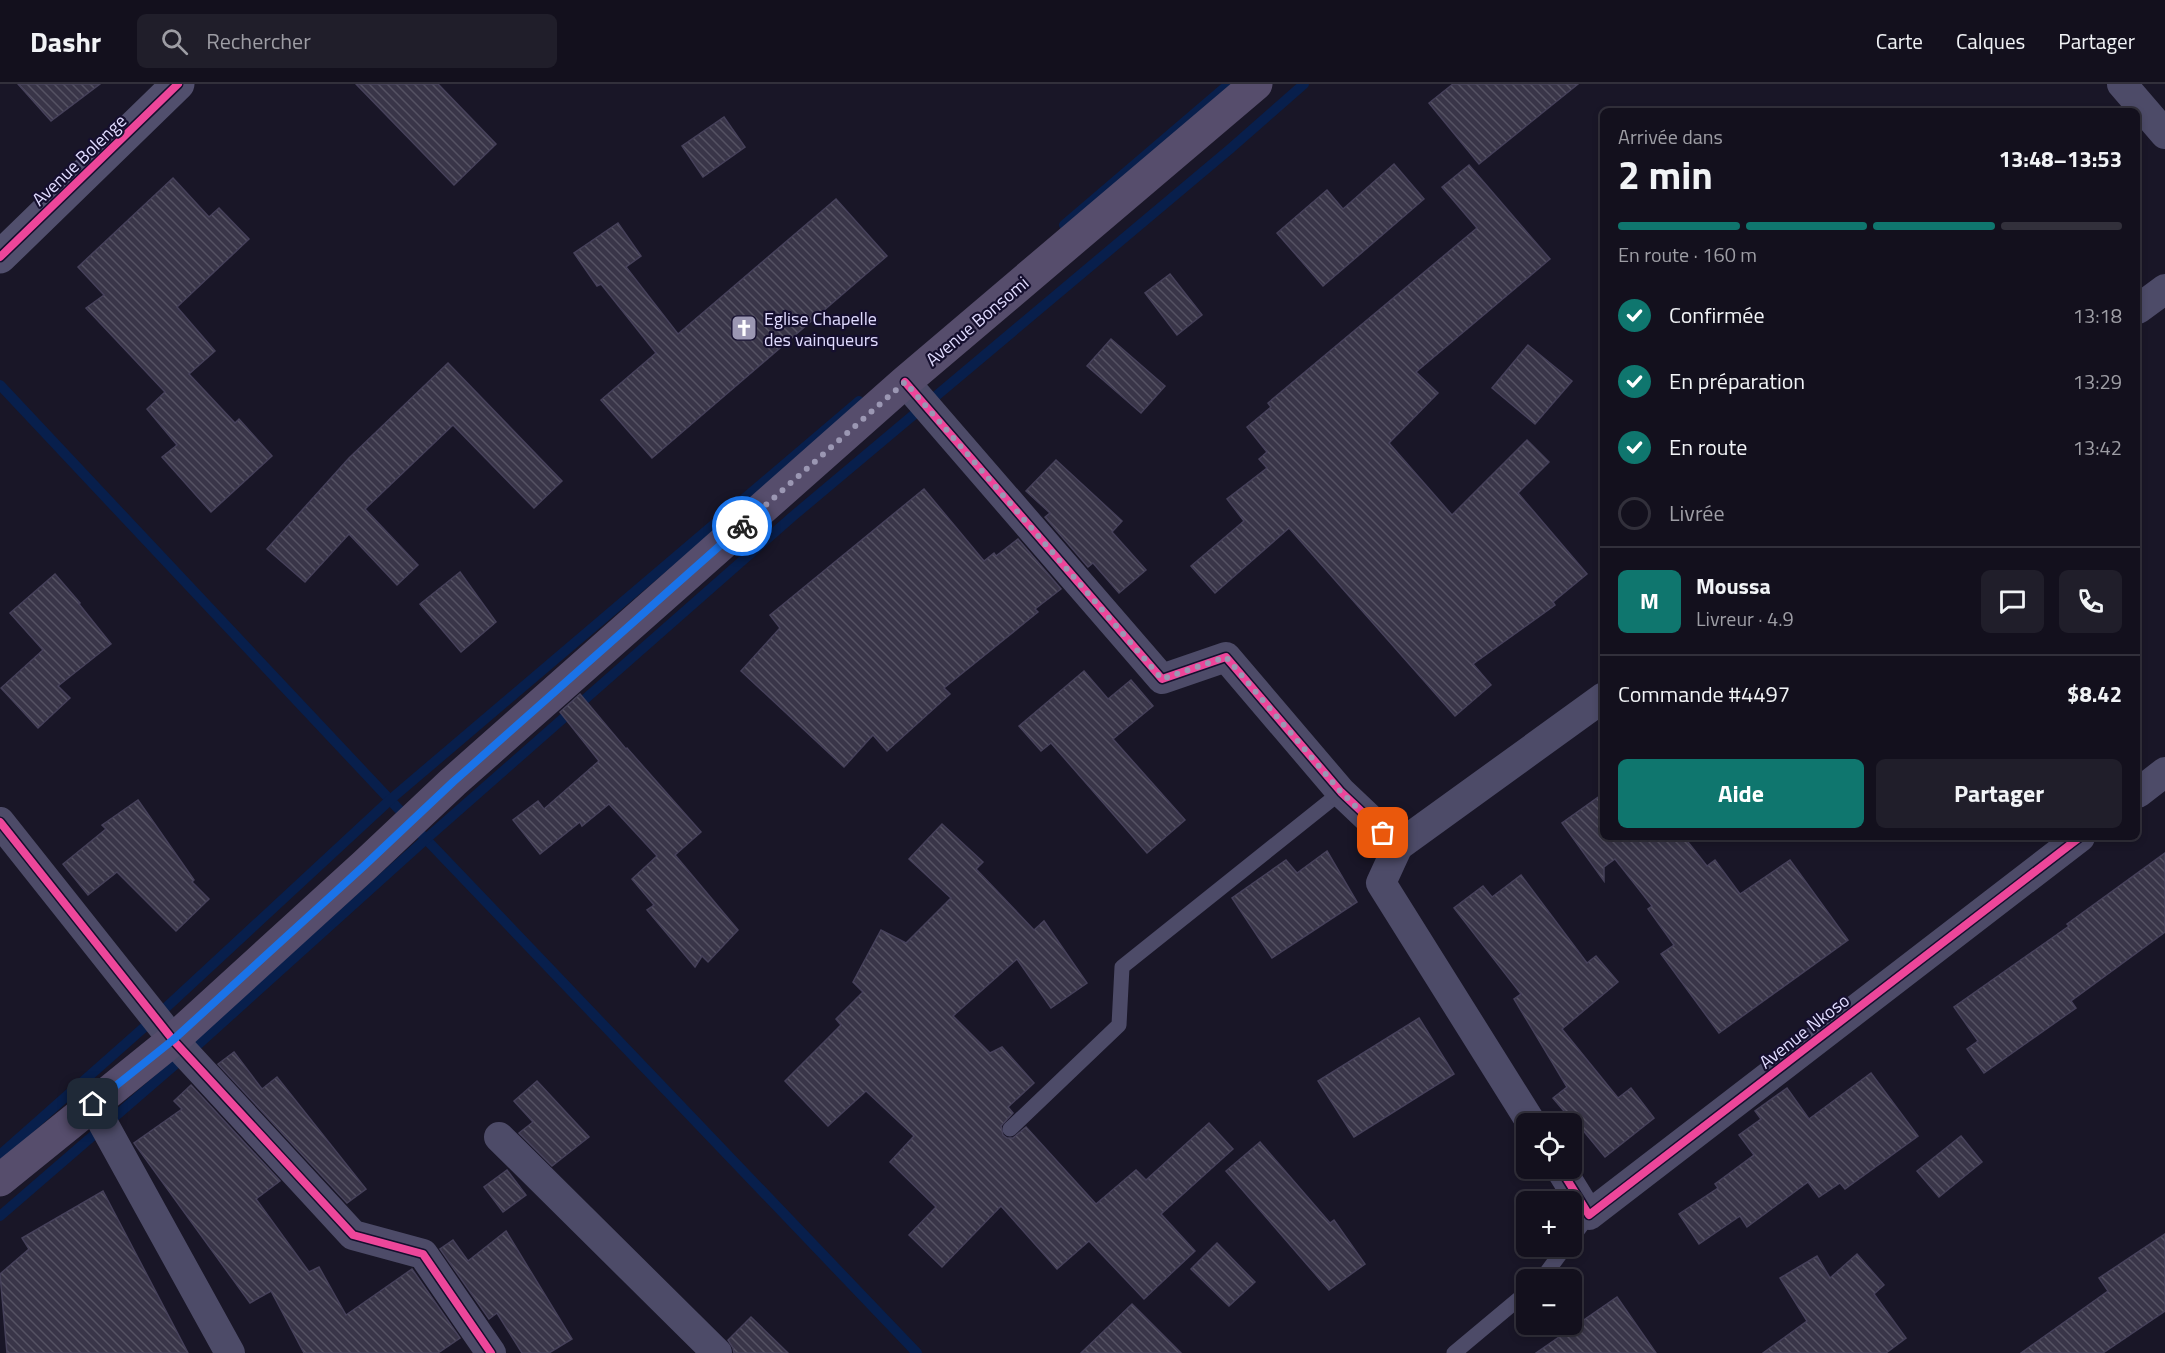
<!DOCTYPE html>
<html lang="fr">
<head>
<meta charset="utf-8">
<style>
	:root { --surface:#13101d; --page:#201e2a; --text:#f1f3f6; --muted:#9d9da4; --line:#32303b; --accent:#0f766e }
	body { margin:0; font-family:"Titillium Web",sans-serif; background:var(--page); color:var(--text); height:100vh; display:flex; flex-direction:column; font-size:22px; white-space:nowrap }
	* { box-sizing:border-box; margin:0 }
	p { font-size:20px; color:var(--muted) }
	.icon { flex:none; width:33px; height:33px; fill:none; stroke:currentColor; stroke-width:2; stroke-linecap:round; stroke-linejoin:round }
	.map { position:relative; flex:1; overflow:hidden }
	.panel { position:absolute; left:1600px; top:24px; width:540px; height:732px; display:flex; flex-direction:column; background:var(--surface); border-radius:9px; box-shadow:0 3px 9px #0003,0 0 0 2px var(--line) }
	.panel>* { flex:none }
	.fabs { position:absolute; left:1516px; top:1029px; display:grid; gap:12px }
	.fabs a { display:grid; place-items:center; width:66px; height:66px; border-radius:9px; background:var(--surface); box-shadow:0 3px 9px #0003,0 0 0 2px var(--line); font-size:30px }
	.pin { position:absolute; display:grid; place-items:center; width:51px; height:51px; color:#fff; margin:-26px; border-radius:12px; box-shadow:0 3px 9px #0006 }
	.courier { position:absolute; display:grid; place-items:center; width:60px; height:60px; margin:-30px; border:4px solid #1a73e8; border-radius:50%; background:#fff; color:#222; box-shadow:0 2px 8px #0007 }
	.head em { font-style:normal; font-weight:700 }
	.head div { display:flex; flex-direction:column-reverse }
	.head { display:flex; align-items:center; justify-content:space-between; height:102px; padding:0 18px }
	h1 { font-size:39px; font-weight:700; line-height:45px }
	.bar { display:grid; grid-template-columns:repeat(4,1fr); gap:9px 6px; align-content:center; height:72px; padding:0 18px }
	.bar i { height:8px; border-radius:4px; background:var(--line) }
	.bar .on { background:var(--accent) }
	.bar p { grid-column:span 4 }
	.line { display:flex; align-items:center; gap:15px; padding:0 18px; border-top:2px solid var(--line) }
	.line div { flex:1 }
	.round { display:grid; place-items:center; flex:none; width:63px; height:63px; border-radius:9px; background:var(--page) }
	ol { padding:0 18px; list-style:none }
	li { display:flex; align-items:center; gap:18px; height:66px }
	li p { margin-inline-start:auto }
	li .icon { padding:6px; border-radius:50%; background:var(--accent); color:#fff; stroke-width:4 }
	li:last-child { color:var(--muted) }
	li i { width:33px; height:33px; border:3px solid var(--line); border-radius:50% }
	.primary-button { display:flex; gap:12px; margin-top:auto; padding:12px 18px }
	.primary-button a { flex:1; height:69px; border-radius:9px; background:var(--accent); color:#fff; font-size:24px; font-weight:700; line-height:69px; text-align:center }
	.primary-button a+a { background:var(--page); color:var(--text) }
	header { display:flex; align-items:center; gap:36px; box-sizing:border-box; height:84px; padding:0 30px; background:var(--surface); border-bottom:2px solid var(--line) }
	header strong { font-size:28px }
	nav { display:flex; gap:33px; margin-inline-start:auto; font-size:21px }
	.search { width:420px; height:54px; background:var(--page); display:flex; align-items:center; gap:15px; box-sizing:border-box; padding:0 21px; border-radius:9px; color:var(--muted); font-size:22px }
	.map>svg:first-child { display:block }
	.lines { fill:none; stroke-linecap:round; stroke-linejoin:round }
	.stream { stroke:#081f4c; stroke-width:10 }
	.building { fill:url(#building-back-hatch); stroke:#46415a; stroke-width:1.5 }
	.lane { stroke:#4d4b68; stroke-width:15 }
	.street { stroke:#4d4b68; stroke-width:30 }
	.secondary { stroke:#514f6d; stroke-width:33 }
	.primary { stroke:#564d6c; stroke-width:33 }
	.cycleway-casing { stroke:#150f2e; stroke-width:11 }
	.cycleway { stroke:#ed469a; stroke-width:8 }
	.done { stroke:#9b97b3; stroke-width:6; stroke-dasharray:0 10.8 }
	.route { stroke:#1a73e8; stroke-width:8 }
	.labels { text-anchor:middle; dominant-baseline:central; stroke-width:4.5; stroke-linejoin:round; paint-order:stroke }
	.street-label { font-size:18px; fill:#e1dcff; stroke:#150f2e }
	.poi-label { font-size:18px; fill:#e1dcff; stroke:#150f2e; text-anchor:start }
</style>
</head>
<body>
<header>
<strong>Dashr</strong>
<div class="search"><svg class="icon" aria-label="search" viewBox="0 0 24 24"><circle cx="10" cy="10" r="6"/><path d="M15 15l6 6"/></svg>Rechercher</div>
<nav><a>Carte</a><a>Calques</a><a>Partager</a></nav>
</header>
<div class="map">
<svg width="2165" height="1269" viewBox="0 0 2165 1269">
	<defs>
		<pattern id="building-back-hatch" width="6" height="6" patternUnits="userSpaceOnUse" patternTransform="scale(1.5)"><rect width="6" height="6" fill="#393548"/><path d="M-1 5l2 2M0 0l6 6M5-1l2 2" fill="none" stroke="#555263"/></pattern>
	</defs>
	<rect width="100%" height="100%" fill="#191627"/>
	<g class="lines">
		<g class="stream">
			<polyline points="1064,141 1229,0"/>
			<polyline points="0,301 408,735"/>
			<polyline points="422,751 917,1269"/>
			<polyline points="0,1071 158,931 391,715 859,317"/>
			<polyline points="0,1132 192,966 426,755 792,433 1230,65 1304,0"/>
		</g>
	</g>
	<g class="building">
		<polygon points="18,0 100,0 51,37"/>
		<polygon points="356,0 438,0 496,60 454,101"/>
		<polygon points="1453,0 1578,0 1479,80 1429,19"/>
		<polygon points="724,33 745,63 703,93 682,62"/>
		<polygon points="1394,80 1424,115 1323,202 1277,149 1327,106 1343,125"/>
		<polygon points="1469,81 1550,175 1416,288 1438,309 1389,359 1452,431 1527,356 1549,378 1518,409 1587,490 1553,518 1555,521 1473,580 1491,601 1455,632 1289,444 1215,509 1191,482 1244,437 1227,415 1267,384 1259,375 1267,368 1247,343 1271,323 1268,319 1477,144 1442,103"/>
		<polygon points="173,94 209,133 219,124 249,155 177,223 215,267 189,290 235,339 239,335 272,372 211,428 162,373 177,361 147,325 165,308 86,224 104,211 78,183"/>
		<polygon points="836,115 887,172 652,374 601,316 656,269 601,200 597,202 574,169 618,139 641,172 626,183 678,250"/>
		<polygon points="1170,190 1202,231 1177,251 1145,209"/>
		<polygon points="1111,255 1165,302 1141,329 1087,282"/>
		<polygon points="1528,261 1572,297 1535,340 1492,304"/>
		<polygon points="448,279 562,397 534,424 453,341 365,425 418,481 397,501 349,450 305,498 267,465 349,374"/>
		<polygon points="1056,376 1122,437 1112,448 1146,486 1119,509 1093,479 1088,483 1045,433 1050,429 1026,407"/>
		<polygon points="924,405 984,477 994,469 996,472 1018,455 1061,505 1035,525 1038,528 944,604 950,610 887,667 873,651 844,683 741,587 780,544 770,531"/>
		<polygon points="460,488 496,538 461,568 420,520"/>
		<polygon points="55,490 80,519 79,520 111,560 58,602 70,614 38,644 1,604 43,566 10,529"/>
		<polygon points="1084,587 1108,615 1131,596 1153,622 1113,655 1185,736 1147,769 1051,659 1041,667 1019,642"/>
		<polygon points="580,610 626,665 627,664 701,748 675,771 738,846 708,878 702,872 695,883 647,826 654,821 632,795 657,772 609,720 582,742 580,738 540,770 513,736 538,717 544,725 599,677 560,628"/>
		<polygon points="1604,709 1604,753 1684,753 1707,782 1715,776 1740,810 1790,776 1848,856 1719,949 1661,870 1674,861 1648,825 1652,822 1615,775 1604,783 1604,797 1562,739"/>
		<polygon points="138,716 194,796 192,798 209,815 176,847 117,788 88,811 63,780 106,745 102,741"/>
		<polygon points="942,740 983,778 976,785 1034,846 1044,837 1087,899 1051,924 1017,875 953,932 990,969 1002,963 1034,999 1008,1023 1013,1029 1001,1042 1003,1051 1007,1054 1013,1054 1026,1043 1096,1120 1136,1086 1146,1096 1209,1039 1233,1065 1161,1130 1195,1167 1144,1215 1089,1157 1057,1185 1001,1122 942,1183 909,1151 936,1123 890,1078 914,1052 866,1007 828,1042 785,997 841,941 836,935 863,908 853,898 881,846 906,859 951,814 909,775"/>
		<polygon points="1327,767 1357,818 1272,874 1232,814 1286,776 1297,789"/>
		<polygon points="2165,769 2165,848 2071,917 2076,924 1984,989 1967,965 1978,957 1954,923 2069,842 2067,840"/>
		<polygon points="1521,791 1587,879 1596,872 1618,898 1562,945 1618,1014 1631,1004 1654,1034 1605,1073 1577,1039 1575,1040 1553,1014 1567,1003 1514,915 1521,910 1454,824 1483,802 1492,813"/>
		<polygon points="1419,934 1454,990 1354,1053 1318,997"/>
		<polygon points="234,968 262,1005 277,993 366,1105 347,1119 218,980"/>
		<polygon points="1871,989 1918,1052 1845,1105 1840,1099 1819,1113 1808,1098 1747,1143 1740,1132 1699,1160 1679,1130 1718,1104 1715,1100 1754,1071 1739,1051 1761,1035 1755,1027 1787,1004 1809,1035"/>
		<polygon points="537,997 589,1053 552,1082 519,1049 533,1038 514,1017"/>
		<polygon points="191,1001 280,1097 256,1115 309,1188 319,1183 346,1231 412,1185 460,1254 438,1269 304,1269 271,1207 250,1219 134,1059 182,1025 174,1017"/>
		<polygon points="1961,1052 1982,1078 1939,1113 1917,1087"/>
		<polygon points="1260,1058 1330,1139 1334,1136 1365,1180 1329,1206 1226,1087"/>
		<polygon points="507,1086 526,1111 503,1128 484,1103"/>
		<polygon points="103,1107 188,1269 7,1269 0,1190 29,1165 22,1154"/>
		<polygon points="506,1147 572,1255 549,1269 522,1269 497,1229 489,1235 440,1165 453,1156 468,1177"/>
		<polygon points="2165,1150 2165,1227 2103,1269 2021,1269 2108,1207 2099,1194"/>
		<polygon points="1217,1159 1255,1198 1229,1222 1191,1185"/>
		<polygon points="1857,1170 1884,1201 1874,1210 1906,1254 1886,1269 1763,1269 1807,1237 1780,1194 1817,1172 1830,1194"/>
		<polygon points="1617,1213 1656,1269 1536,1269"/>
		<polygon points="1132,1220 1181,1269 1081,1269"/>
		<polygon points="751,1233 788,1269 734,1269 733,1264 728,1256"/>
	</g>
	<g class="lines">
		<g class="lane">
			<polyline points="1010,1045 1119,941 1122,883 1341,708"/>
			<polyline points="1572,1154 1589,1131"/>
			<polyline points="1541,1196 1566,1162"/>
			<polyline points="1454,1269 1527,1208"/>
		</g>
		<g class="street">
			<polyline points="2122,0 2165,50"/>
			<polyline points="2138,225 2165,205"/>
			<polyline points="905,298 1162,595 1226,573 1341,708 1398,762"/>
			<polyline points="2138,709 2165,688"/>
			<polyline points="0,738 173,956 353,1151 423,1170 491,1269"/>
			<polyline points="1398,762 1381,799 1532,1040"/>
			<polyline points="1398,762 1604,613"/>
			<polyline points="93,1021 230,1269"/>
			<polyline points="499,1053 717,1269"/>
			<polyline points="1560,1084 1589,1131 2080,753"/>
		</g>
		<polyline class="secondary" points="0,173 178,0"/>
		<polyline class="primary" points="0,1096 173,956 365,781 453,698 905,298 1256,0"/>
		<g class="cycleway-casing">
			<g id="cycleway">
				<polyline points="0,173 178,0"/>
				<polyline points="905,298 1162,595 1226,573 1341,708 1398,762"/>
				<polyline points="0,738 173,956 353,1151 423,1170 491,1269"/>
				<polyline points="1560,1084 1589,1131 2080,753"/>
			</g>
		</g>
		<use href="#cycleway" class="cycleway"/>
	</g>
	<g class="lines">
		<polyline class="done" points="742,442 905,298 1162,595 1226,573 1341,708 1383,749"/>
		<polyline class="route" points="93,1020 173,956 365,781 453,698 742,442"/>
	</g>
	<defs>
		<g id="church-square" transform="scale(1.35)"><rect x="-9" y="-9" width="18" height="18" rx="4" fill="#9b97b3" stroke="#150f2e"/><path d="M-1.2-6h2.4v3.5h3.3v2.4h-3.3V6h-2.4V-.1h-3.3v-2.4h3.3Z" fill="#fff"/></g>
	</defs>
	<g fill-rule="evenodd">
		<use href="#church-square" x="744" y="244"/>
	</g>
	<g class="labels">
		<g class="street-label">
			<text transform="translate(79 76) rotate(-44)">Avenue Bolenge</text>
			<text transform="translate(977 237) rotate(-40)">Avenue Bonsomi</text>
			<text transform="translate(1804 947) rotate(-38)">Avenue Nkoso</text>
		</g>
		<g class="poi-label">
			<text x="764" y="234">Eglise Chapelle<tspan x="764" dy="21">des vainqueurs</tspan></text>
		</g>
	</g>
</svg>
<div class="fabs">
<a><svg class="icon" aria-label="locate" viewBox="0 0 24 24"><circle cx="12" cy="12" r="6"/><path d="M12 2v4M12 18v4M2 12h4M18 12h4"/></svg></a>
<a>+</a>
<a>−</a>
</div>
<div class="pin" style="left:1383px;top:749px;background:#ea580c"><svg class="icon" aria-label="bag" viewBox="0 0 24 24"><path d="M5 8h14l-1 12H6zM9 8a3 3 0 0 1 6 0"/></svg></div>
<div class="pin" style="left:93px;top:1020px;background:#1f2937"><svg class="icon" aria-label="home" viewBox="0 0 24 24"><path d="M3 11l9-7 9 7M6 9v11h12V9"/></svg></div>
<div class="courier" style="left:742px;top:442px"><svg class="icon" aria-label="bike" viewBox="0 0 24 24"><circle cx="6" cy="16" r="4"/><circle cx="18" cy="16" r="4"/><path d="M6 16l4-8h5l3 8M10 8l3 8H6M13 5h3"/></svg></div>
<section class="panel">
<div class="head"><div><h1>2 min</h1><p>Arrivée dans</p></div><em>13:48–13:53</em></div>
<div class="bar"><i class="on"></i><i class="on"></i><i class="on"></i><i></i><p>En route · 160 m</p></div>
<ol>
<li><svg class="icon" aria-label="check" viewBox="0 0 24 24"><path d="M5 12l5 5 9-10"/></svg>Confirmée<p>13:18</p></li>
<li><svg class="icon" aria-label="check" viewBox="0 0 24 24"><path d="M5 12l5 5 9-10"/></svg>En préparation<p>13:29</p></li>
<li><svg class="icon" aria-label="check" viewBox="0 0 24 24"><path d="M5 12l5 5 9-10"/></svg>En route<p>13:42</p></li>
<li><i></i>Livrée</li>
</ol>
<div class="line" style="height:108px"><b class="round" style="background:var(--accent);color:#fff">M</b><div><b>Moussa</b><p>Livreur · 4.9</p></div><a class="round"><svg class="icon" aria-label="chat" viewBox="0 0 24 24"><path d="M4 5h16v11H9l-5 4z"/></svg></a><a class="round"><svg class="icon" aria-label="phone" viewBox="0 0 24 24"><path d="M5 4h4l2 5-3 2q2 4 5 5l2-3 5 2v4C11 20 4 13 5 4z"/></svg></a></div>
<div class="line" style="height:78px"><div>Commande #4497</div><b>$8.42</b></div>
<div class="primary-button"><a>Aide</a><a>Partager</a></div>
</section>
</div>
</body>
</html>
